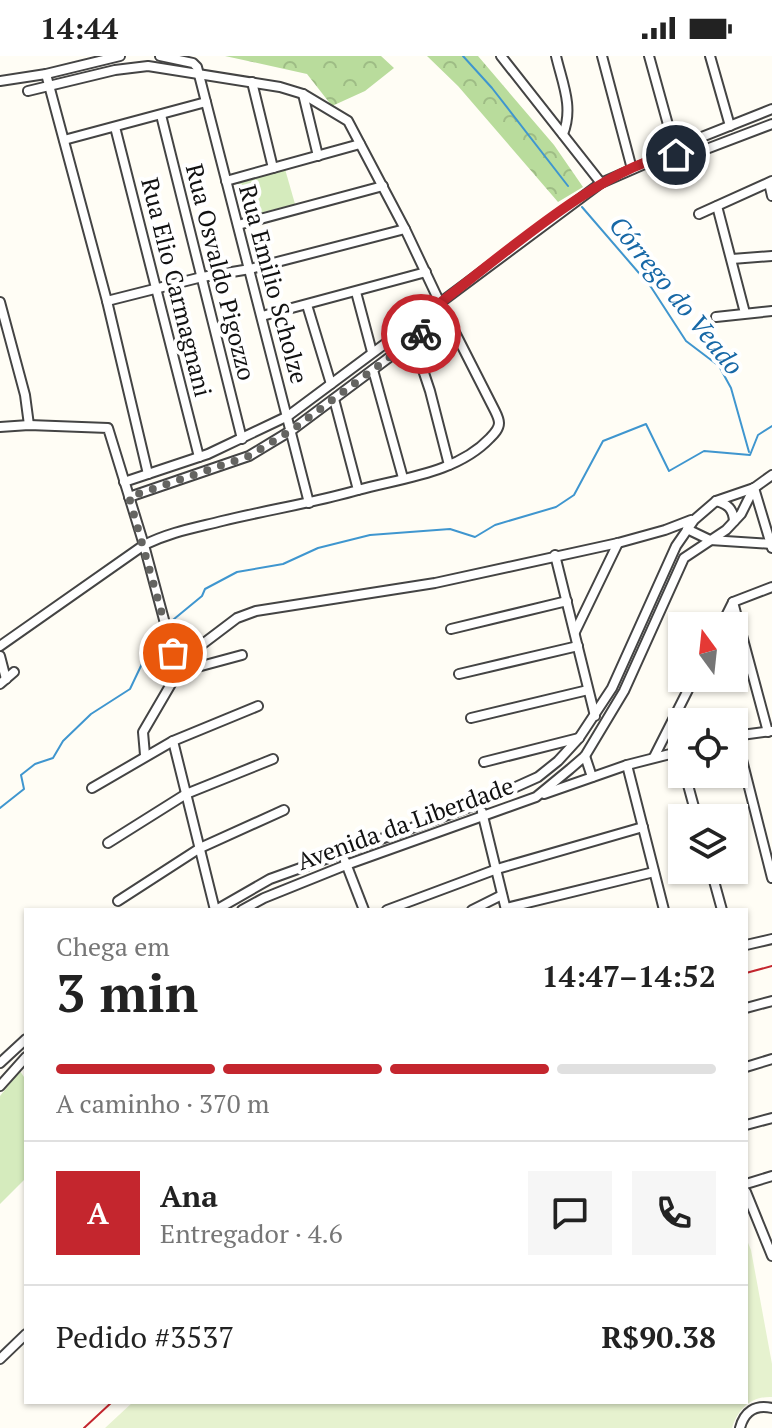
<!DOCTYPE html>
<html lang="pt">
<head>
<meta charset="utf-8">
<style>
	:root { --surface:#fff; --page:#f6f6f6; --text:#222; --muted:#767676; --line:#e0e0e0; --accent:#c4262e }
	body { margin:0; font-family:"PT Serif",serif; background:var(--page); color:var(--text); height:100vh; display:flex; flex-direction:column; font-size:30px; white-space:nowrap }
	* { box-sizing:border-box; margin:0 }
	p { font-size:26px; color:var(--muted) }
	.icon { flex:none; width:44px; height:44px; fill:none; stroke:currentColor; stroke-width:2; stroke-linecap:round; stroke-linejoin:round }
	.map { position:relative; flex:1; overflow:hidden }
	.side { position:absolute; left:24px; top:852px; width:724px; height:496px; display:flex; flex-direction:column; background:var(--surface); border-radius:0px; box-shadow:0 2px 6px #0004 }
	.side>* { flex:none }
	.needle { width:52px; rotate:345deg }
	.controls { position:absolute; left:668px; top:556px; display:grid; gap:16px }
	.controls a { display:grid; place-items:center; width:80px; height:80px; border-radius:0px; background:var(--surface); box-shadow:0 2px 6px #0004; font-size:40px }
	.pin { position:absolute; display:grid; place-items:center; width:68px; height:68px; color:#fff; margin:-34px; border:4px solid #fff; border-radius:50%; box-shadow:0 2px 8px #0007 }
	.courier { position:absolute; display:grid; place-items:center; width:80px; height:80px; margin:-40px; border:6px solid #c4262e; border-radius:50%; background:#fff; color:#222; box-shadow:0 2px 10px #0007 }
	.overview em { font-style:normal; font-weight:700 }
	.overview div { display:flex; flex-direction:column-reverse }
	.overview { display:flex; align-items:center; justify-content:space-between; height:136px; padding:0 32px }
	h1 { font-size:52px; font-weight:700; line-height:60px }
	.bar { display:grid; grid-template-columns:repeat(4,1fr); gap:12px 8px; align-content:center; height:96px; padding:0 32px }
	.bar i { height:10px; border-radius:6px; background:var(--line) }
	.bar .active { background:var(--accent) }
	.bar p { grid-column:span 4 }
	.line { display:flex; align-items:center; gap:20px; padding:0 32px; border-top:2px solid var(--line) }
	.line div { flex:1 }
	.round { display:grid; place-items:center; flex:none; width:84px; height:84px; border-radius:0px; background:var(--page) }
	.status { display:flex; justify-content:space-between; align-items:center; height:56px; padding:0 40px; background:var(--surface); direction:ltr }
	.status svg { height:22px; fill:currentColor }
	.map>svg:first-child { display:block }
	.grass { fill:#d5ebbd }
	.forest { fill:url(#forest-crowns) }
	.pitch { fill:#e6f2cf }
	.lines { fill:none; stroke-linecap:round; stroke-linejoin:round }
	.stream { stroke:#3f96cf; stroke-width:2 }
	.minor-casing { stroke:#444; stroke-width:12 }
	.minor { stroke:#fff; stroke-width:8 }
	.rail { stroke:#c4262e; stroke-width:2 }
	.done { stroke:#646461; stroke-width:8; stroke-dasharray:0 14.4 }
	.route { stroke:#c4262e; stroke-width:10 }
	.labels { text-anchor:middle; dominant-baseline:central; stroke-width:8; stroke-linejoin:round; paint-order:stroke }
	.street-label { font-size:24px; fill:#111; stroke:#fff }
	.water-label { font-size:26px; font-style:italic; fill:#1768a6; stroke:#fff }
</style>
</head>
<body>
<div class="status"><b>14:44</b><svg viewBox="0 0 49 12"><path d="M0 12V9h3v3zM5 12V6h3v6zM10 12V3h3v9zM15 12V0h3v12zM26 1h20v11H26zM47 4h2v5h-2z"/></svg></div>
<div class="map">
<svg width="772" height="1372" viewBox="0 0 772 1372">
	<defs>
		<pattern id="forest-crowns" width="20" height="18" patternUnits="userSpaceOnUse" patternTransform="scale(2)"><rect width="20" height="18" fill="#b9dc9c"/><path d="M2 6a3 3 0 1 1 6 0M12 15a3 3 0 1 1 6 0" fill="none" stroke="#9ebc85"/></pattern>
	</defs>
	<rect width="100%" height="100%" fill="#fffdf5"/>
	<g class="grass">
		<polygon points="285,113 295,148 244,161 237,125"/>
		<polygon points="20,1015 26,1024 26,1122 0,1148 0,1040"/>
	</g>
	<g class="forest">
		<polygon points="225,0 381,0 394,12 365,35 332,50 307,18"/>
		<polygon points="427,0 478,0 554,89 583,131 558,146 458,30"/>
	</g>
	<path class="pitch" d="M746,1182l5,12 21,114v33c-21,-1 -34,12 -40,31h-627l28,-26h613z"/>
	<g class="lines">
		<g class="stream">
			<polyline points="463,0 492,32 568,130"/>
			<polyline points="582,151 651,231 686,285 719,310 731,332 749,396"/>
			<polyline points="168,568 202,540 205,533 237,516 283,508 318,492 370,479 450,473 475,481 495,469 556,451 574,439 603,385 646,368 669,415 704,395 750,399 758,379 772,370"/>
			<polyline points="0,752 24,733 21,719 35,708 53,702 63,685 91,658 130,633 159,572 162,570"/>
		</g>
		<g class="minor-casing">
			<g id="minor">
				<polyline points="160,0 193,7 197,11 309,447"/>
				<polyline points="501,0 601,127"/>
				<path d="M556,0c6,26 18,51 7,78"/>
				<polyline points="602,0 632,113"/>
				<polyline points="649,0 675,94"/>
				<polyline points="710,0 730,70"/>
				<polyline points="46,18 107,245 148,418"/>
				<polyline points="0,25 46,18 120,0"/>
				<polyline points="252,26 273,112"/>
				<path d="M28,35l87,-21 33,-4 132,21 23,7 45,27 57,108 35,74 55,108c2,4 4,8 4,12 0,6 -5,11 -9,15 -33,35 -88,40 -132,52"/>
				<polyline points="303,38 318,100"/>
				<polyline points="161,59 242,383"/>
				<polyline points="115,71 199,401"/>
				<polyline points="64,84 206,46"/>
				<polyline points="663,100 688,100 772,68"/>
				<polyline points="226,125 360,88"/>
				<polyline points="769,127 772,140"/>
				<polyline points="717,150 745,257"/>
				<polyline points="699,158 772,125"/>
				<polyline points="238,169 383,130"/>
				<polyline points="732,203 772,200"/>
				<polyline points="356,236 372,296"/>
				<polyline points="107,245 202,221 250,213 405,173"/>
				<polyline points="0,246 25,339 29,369"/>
				<polyline points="307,249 331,328"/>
				<polyline points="262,260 426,216"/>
				<polyline points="716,261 772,255"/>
				<polyline points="413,284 430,335 449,409"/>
				<polyline points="373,314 403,422"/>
				<polyline points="0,371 29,369 108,372 144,489 178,616"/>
				<polyline points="124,426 208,398 288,360 601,127 663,100 674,92 772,53"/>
				<polyline points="754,432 772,492"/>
				<polyline points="129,441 249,400 292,374 446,259"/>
				<path d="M716,445c12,3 17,8 18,20"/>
				<polyline points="687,473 710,484 772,488"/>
				<polyline points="555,499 595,660"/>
				<polyline points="733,546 768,676"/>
				<polyline points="721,570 733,546 772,531"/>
				<polyline points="451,573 567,545"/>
				<polyline points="575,576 618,487"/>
				<path d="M0,590l144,-101c26,-13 50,-17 78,-24 45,-11 91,-18 136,-31l-24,-91"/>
				<polyline points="0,600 6,623"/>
				<polyline points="179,616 242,599"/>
				<polyline points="459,618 578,590"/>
				<polyline points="0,628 14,616"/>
				<polyline points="471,662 588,634"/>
				<polyline points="734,680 772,675"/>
				<polyline points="736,680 772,822"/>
				<polyline points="173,685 215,854"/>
				<polyline points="679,696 682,708"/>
				<polyline points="145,699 143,676 178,616 196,593 237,562 256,555 435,527 618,487 665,474 691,464"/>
				<polyline points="585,700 592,721"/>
				<polyline points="654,701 694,622"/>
				<polyline points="484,706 579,682"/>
				<polyline points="627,709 664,854"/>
				<polyline points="685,718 697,762"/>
				<polyline points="92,732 173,685 258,650"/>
				<polyline points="544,738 627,709 682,695"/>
				<polyline points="482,756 506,854"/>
				<polyline points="108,787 186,738 273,703"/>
				<polyline points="345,805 364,854"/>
				<polyline points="711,814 722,854"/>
				<polyline points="118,845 200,792 284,754"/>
				<polyline points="506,852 654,816"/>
				<polyline points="216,854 270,823 478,748 538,721 558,705 579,682 612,632 676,490 694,464 716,445 754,432 772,419"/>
				<polyline points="242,854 264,842 346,809 536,741 570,713 585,700 624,635 684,502 726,474 741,458 754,432"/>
				<polyline points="387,854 497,813 643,771"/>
				<polyline points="472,854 502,839"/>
				<polyline points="746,889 772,883"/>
				<polyline points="746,952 772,945"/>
				<polyline points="0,1007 26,983"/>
				<polyline points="746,1011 772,1003"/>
				<polyline points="0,1030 26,1001"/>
				<polyline points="746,1069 772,1062"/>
				<polyline points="746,1128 772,1120"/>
				<polyline points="746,1136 772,1200"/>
				<polyline points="0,1303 26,1278"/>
				<path d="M740,1372c4,-16 15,-24 32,-20"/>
			</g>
		</g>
		<use href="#minor" class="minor"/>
		<g class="rail">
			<polyline points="746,917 772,910"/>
			<polyline points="84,1372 112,1346"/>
		</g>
	</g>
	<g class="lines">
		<polyline class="done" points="173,597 129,441 249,400 292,374 421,278"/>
		<path class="route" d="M421,278l25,-19 -6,-12c54,-41 171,-144 236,-148"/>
	</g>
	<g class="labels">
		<g class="street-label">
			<text transform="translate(221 216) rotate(76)">Rua Osvaldo Pigozzo</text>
			<text transform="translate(274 228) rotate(75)">Rua Emilio Scholze</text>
			<text transform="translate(177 231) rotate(76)">Rua Elio Carmagnani</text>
			<text transform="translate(405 767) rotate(-20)">Avenida da Liberdade</text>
		</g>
		<g class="water-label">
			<text transform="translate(677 239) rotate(51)">Córrego do Veado</text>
		</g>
	</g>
</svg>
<div class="controls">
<a><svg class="needle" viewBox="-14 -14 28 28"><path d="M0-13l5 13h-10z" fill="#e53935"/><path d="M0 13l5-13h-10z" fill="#767676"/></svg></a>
<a><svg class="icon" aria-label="locate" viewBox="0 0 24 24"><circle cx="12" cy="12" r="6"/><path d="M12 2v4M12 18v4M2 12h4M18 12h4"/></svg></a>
<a><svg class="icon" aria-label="layers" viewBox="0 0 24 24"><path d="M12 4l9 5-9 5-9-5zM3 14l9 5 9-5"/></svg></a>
</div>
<div class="pin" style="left:173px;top:597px;background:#ea580c"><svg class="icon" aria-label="bag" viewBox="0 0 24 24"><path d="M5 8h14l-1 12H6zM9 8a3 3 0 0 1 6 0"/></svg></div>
<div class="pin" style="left:676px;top:99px;background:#1f2937"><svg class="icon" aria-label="home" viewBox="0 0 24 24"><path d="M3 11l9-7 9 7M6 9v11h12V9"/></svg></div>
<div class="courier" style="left:421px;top:278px"><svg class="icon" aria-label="bike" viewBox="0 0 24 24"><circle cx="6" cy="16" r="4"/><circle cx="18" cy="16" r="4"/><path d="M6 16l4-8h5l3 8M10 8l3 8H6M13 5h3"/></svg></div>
<section class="side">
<div class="overview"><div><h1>3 min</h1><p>Chega em</p></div><em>14:47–14:52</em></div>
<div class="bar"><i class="active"></i><i class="active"></i><i class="active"></i><i></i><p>A caminho · 370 m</p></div>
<div class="line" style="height:144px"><b class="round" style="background:var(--accent);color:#fff">A</b><div><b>Ana</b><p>Entregador · 4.6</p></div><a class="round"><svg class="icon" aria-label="chat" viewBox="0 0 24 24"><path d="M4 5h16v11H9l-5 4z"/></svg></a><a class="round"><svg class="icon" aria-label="phone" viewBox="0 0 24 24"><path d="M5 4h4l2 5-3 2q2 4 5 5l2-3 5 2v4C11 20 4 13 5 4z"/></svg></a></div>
<div class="line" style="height:104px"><div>Pedido #3537</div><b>R$90.38</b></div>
</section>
</div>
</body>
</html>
